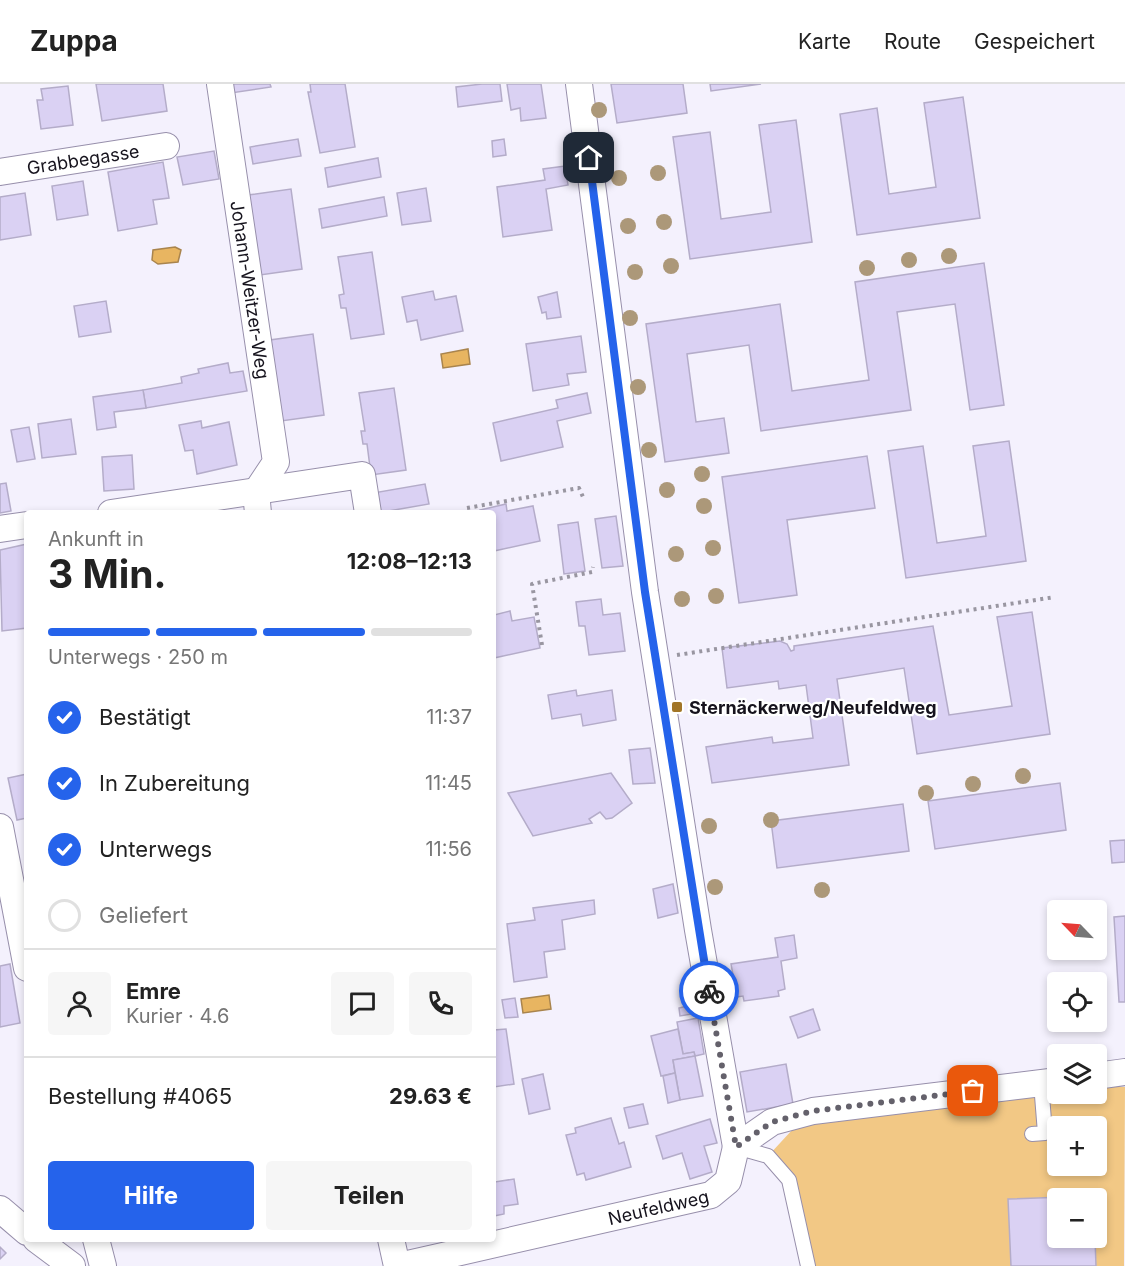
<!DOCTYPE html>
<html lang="de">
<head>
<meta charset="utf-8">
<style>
	:root { --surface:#fff; --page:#f6f6f6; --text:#222; --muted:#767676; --line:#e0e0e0; --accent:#2563eb }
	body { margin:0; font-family:Inter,sans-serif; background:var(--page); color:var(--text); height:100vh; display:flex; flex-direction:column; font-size:22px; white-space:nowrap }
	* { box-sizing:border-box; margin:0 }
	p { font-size:20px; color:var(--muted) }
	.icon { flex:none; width:33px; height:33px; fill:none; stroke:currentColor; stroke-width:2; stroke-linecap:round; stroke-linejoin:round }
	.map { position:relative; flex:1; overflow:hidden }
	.details { position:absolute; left:24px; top:426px; width:472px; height:732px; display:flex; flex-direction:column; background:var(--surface); border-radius:6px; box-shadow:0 3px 9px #0003 }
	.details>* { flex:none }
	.needle { width:39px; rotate:295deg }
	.tools { position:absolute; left:1047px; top:816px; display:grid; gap:12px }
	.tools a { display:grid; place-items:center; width:60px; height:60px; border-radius:6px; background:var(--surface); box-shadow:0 3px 9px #0003; font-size:30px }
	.pin { position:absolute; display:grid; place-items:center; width:51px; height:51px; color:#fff; margin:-26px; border-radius:12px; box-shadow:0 3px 9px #0006 }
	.courier { position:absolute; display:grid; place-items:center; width:60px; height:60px; margin:-30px; border:4px solid #2563eb; border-radius:50%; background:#fff; color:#222; box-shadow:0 2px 8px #0007 }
	.overview em { font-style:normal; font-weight:700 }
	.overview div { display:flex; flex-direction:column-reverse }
	.overview { display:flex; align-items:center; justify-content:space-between; height:102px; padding:0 24px }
	h1 { font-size:39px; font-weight:700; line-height:45px }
	.bar { display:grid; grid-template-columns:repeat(4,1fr); gap:9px 6px; align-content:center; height:72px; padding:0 24px }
	.bar i { height:8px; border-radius:4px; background:var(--line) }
	.bar .current { background:var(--accent) }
	.bar p { grid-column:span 4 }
	.line { display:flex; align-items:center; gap:15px; padding:0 24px; border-top:2px solid var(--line) }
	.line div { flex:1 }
	.round { display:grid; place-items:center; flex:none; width:63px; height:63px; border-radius:6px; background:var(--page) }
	ol { padding:0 24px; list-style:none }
	li { display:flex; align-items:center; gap:18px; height:66px }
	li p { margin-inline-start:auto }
	li .icon { padding:6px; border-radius:50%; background:var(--accent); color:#fff; stroke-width:4 }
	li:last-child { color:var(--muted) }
	li i { width:33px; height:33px; border:3px solid var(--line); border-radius:50% }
	.action { display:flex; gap:12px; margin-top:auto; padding:12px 24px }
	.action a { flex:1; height:69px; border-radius:6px; background:var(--accent); color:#fff; font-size:24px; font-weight:700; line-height:69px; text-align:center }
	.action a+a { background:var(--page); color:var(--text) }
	header { display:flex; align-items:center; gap:36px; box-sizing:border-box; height:84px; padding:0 30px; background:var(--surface); border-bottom:2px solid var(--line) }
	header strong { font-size:28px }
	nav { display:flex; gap:33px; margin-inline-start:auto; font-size:21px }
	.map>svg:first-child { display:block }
	.green { fill:#f2c885; fill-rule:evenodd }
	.water { fill:#e8b561; stroke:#a9844d; stroke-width:1.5 }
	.building { fill:#dad1f3; stroke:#b4acc9; stroke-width:1.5 }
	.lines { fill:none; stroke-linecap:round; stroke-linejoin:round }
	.service-casing { stroke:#978fab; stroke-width:16 }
	.minor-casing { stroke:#978fab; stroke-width:28 }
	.path { stroke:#9996a1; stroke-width:4; stroke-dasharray:3 4.5; stroke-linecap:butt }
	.service { stroke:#fff; stroke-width:14 }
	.minor { stroke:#fff; stroke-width:26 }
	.tree { fill:#ac9879 }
	.done { stroke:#64616b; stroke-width:6; stroke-dasharray:0 10.8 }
	.route { stroke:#2563eb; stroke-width:8 }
	.poi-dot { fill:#a27627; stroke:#fff; stroke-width:2 }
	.labels { text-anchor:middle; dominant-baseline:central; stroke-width:4.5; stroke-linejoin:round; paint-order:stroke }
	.street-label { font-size:18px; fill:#16131d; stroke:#fff }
	.poi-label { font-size:18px; font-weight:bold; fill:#16131d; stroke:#fff; text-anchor:start }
</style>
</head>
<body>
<header>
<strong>Zuppa</strong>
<nav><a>Karte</a><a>Route</a><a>Gespeichert</a></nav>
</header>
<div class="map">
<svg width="1125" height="1182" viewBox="0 0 1125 1182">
	<rect width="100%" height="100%" fill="#f4f1fd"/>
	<path class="green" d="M1100,1002l25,1 -1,179h-318l-17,-86 -21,-24 25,-27 22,-12 243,-23h38l1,-7zM1058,1042h38v40h-38zM1058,1114h38v40h-38z"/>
	<g class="water">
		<polygon points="175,163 181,166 178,178 158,180 152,176 153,166"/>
		<polygon points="468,265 470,280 443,284 441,270"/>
		<polygon points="549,911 551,925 523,929 521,915"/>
	</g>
	<g class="building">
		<polygon points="96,0 163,0 167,27 102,37"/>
		<polygon points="230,0 270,0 271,3 231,9"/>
		<polygon points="310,0 345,0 355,63 320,69 308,8 311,8"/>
		<polygon points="482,0 500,0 502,17 458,23 456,3"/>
		<polygon points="507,0 541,0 546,34 521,37 520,24 511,26"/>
		<polygon points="611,0 683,0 687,29 617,39"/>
		<polygon points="710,0 761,0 711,7"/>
		<polygon points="68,2 73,41 41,45 37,16 43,16 41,5"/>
		<polygon points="963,13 980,134 857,151 840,30 877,24 889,110 936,103 924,19"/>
		<polygon points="796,36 812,158 690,175 673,53 710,48 721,135 771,128 759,41"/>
		<polygon points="298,55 301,72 253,80 250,63"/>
		<polygon points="504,55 506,71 493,73 492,57"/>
		<polygon points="214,67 219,95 183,101 177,73"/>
		<polygon points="378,74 381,93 328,103 325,84"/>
		<polygon points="163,78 169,114 153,116 157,140 118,147 108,88"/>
		<polygon points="565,82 568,101 546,105 552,146 503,153 497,103 545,96 543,85"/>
		<polygon points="83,97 88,131 57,136 52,102"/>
		<polygon points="426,104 431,137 402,141 397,109"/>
		<polygon points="291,105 302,185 260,191 248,111"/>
		<polygon points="25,109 31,151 0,156 0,113"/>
		<polygon points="384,113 387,132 322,144 319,125"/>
		<polygon points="372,168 384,250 351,255 346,224 341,224 339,211 344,210 338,173"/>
		<polygon points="984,179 1004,321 970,326 955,220 897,228 911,326 761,347 749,261 687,270 696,338 724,334 729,369 665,378 646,240 780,220 792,307 869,296 855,198"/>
		<polygon points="433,207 435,216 456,212 463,247 421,256 417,236 407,238 402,213"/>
		<polygon points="557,208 561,233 547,235 546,228 542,229 538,213"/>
		<polygon points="106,217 111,248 79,253 74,222"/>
		<polygon points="313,250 324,331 281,337 270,256"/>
		<polygon points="581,252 586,288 567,290 569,301 533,307 526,260"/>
		<polygon points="228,279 230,289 243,287 247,307 146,324 143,306 182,299 181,293 199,289 198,285"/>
		<polygon points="394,304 406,386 371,391 367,360 363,360 361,347 365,347 359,309"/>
		<polygon points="143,306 146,324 114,328 116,343 97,346 93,313"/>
		<polygon points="587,309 591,329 557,337 563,363 501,377 493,339 558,324 556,316"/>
		<polygon points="71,335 76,370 42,374 38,340"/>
		<polygon points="201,337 202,344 229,338 237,381 197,390 193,366 185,367 179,341"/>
		<polygon points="29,343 35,375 17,378 11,346"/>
		<polygon points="1009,357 1026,477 906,494 888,367 923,362 937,459 986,452 973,362"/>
		<polygon points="132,371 134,405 104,407 102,373"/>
		<polygon points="867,372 875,424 787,436 797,511 739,519 722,393"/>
		<polygon points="6,399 11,427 0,429 0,400"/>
		<polygon points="425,400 429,420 377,429 373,409"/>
		<polygon points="506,420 507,427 533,422 540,457 494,467 494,429 481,429 480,426"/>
		<polygon points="616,432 623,482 602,484 595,435"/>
		<polygon points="578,438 585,487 564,490 558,441"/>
		<polygon points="27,460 27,544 2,547 0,466"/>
		<polygon points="601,515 603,531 620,529 625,567 589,571 585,542 579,542 576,518"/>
		<polygon points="510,527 512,537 534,533 540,564 494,574 494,531"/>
		<polygon points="1032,528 1050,650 917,670 904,584 837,595 849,681 712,699 706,663 772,653 773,659 813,654 806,601 779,605 778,597 727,604 722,564 780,557 787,560 791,567 794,566 794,562 933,542 949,631 1012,622 997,533"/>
		<polygon points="576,606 577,612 612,606 616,636 583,642 581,630 552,635 548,611"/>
		<polygon points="650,664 655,699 633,700 629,666"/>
		<polygon points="611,689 632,719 612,734 606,735 600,728 589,735 592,739 533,752 508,709"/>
		<polygon points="27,690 27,734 17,736 8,694"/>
		<polygon points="1060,699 1066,746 935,765 928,717"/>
		<polygon points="903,720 909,767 777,784 771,737"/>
		<polygon points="1125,756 1125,778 1112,779 1110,757"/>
		<polygon points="673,800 678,829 658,834 653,805"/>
		<polygon points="594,816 595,830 562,836 565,865 544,868 547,893 514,898 507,840 535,836 533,824"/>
		<polygon points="1125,832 1125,918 1119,918 1114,833"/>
		<polygon points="794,851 797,874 781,877 785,905 778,907 779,912 744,917 743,912 737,913 731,880 778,873 775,854"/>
		<polygon points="10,880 20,939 0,943 0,882"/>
		<polygon points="515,914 518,933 505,934 502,916"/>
		<polygon points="691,921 692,930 680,932 679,924"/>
		<polygon points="813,925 820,946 798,954 790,933"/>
		<polygon points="698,934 704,970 695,972 694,968 683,970 677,938"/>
		<polygon points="506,945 514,1000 494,1003 494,946"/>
		<polygon points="678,945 683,970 694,968 695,972 673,976 675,989 661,992 651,952"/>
		<polygon points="695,972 703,1012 680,1016 673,976"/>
		<polygon points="786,980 793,1020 747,1028 740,988"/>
		<polygon points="675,989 680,1016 668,1019 663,992"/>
		<polygon points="543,990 550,1025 529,1030 522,995"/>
		<polygon points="643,1020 648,1040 629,1044 624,1024"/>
		<polygon points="611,1034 619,1060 624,1058 631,1083 586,1096 584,1089 577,1091 566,1051 576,1049 575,1044"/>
		<polygon points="710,1035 717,1059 704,1062 712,1088 690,1095 682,1069 663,1075 656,1052"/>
		<polygon points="494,1086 495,1098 514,1095 518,1120 504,1122 504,1130 494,1132"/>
		<polygon points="1094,1112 1094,1114 1058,1114 1058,1154 1095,1154 1096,1182 1011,1182 1008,1115"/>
		<polygon points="0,1163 6,1169 0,1175"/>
	</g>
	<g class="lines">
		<g class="service-casing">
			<g id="service">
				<polyline points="1032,1050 1045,1049 1041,999"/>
				<polyline points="736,1063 768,1072 789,1096 808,1182"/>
			</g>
		</g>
		<g class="minor-casing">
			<g id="minor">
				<path id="s1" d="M220,0l56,378 -20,30 2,21"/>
				<polyline points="579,0 645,508 698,846 736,1063"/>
				<path id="s2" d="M0,88l166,-26"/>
				<polyline points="111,429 362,391 368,429"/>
				<polyline points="0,445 27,441"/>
				<polyline points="0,743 27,884"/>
				<polyline points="1096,992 1125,988"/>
				<polyline points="0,1125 27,1148"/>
				<polyline points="36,1155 72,1182"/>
				<polyline points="96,1155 103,1182"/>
				<polyline points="391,1155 397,1182"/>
				<path id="s3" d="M399,1182l312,-71 17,-14 8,-34 36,-25 41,-11 245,-30"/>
			</g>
		</g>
		<g class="path">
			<polyline points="467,424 579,404 583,413"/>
			<polyline points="542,561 532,500 592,488 593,483"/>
			<polyline points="677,571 1055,513"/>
		</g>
		<use href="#service" class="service"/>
		<use href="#minor" class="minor"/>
	</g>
	<g class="tree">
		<circle cx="599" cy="26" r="8"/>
		<circle cx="658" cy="89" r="8"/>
		<circle cx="619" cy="94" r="8"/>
		<circle cx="664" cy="138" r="8"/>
		<circle cx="628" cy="142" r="8"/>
		<circle cx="949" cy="172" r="8"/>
		<circle cx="909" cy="176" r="8"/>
		<circle cx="671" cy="182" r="8"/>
		<circle cx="867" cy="184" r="8"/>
		<circle cx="635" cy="188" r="8"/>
		<circle cx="630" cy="234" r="8"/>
		<circle cx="638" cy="303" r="8"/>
		<circle cx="649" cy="366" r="8"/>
		<circle cx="702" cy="390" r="8"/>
		<circle cx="667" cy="406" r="8"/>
		<circle cx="704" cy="422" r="8"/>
		<circle cx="713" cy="464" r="8"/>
		<circle cx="676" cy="470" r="8"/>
		<circle cx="716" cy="512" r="8"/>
		<circle cx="682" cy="515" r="8"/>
		<circle cx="1023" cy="692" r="8"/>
		<circle cx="973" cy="700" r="8"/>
		<circle cx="926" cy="709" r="8"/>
		<circle cx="771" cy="736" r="8"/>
		<circle cx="709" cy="742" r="8"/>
		<circle cx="715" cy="803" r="8"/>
		<circle cx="822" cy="806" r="8"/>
	</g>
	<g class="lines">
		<polyline class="done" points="709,907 736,1063 772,1038 813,1027 973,1007"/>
		<polyline class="route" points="589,74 645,508 709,907"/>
	</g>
	<rect class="poi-dot" x="671" y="617" width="12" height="12" rx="3"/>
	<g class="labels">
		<g class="street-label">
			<text stroke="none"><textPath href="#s2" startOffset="84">Grabbegasse</textPath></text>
			<text stroke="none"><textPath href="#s1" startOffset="208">Johann-Weitzer-Weg</textPath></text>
			<text stroke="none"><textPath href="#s3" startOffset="266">Neufeldweg</textPath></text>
		</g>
		<g class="poi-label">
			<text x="689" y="623">Sternäckerweg/Neufeldweg</text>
		</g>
	</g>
</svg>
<div class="tools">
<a><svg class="needle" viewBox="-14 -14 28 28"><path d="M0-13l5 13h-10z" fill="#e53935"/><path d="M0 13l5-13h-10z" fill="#767676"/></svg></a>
<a><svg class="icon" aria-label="locate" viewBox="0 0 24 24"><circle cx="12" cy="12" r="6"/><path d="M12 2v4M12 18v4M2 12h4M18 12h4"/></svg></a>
<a><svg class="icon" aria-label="layers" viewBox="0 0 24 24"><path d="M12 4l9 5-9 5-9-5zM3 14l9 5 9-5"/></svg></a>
<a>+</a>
<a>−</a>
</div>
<div class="pin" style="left:973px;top:1007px;background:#ea580c"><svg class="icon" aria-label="bag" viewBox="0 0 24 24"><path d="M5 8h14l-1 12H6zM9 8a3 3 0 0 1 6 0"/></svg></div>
<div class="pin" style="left:589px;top:74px;background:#1f2937"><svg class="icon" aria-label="home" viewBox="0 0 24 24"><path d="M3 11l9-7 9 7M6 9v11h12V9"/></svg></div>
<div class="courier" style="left:709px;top:907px"><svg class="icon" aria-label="bike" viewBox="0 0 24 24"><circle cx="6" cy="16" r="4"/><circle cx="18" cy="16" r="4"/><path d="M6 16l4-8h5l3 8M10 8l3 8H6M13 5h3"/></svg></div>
<section class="details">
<div class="overview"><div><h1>3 Min.</h1><p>Ankunft in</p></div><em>12:08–12:13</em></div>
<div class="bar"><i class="current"></i><i class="current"></i><i class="current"></i><i></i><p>Unterwegs · 250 m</p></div>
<ol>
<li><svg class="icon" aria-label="check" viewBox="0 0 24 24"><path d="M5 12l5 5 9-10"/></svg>Bestätigt<p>11:37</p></li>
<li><svg class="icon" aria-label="check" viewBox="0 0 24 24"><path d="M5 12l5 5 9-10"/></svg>In Zubereitung<p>11:45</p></li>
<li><svg class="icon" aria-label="check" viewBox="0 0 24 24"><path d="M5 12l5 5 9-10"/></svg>Unterwegs<p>11:56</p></li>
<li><i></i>Geliefert</li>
</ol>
<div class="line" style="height:108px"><a class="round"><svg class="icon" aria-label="person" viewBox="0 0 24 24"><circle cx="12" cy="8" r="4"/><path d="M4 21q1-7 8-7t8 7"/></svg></a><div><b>Emre</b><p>Kurier · 4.6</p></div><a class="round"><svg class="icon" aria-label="chat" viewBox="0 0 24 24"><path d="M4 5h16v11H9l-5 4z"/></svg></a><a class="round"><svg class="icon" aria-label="phone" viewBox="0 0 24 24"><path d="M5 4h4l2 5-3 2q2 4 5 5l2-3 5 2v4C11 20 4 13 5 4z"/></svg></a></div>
<div class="line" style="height:78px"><div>Bestellung #4065</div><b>29.63 €</b></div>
<div class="action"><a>Hilfe</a><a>Teilen</a></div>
</section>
</div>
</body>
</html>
